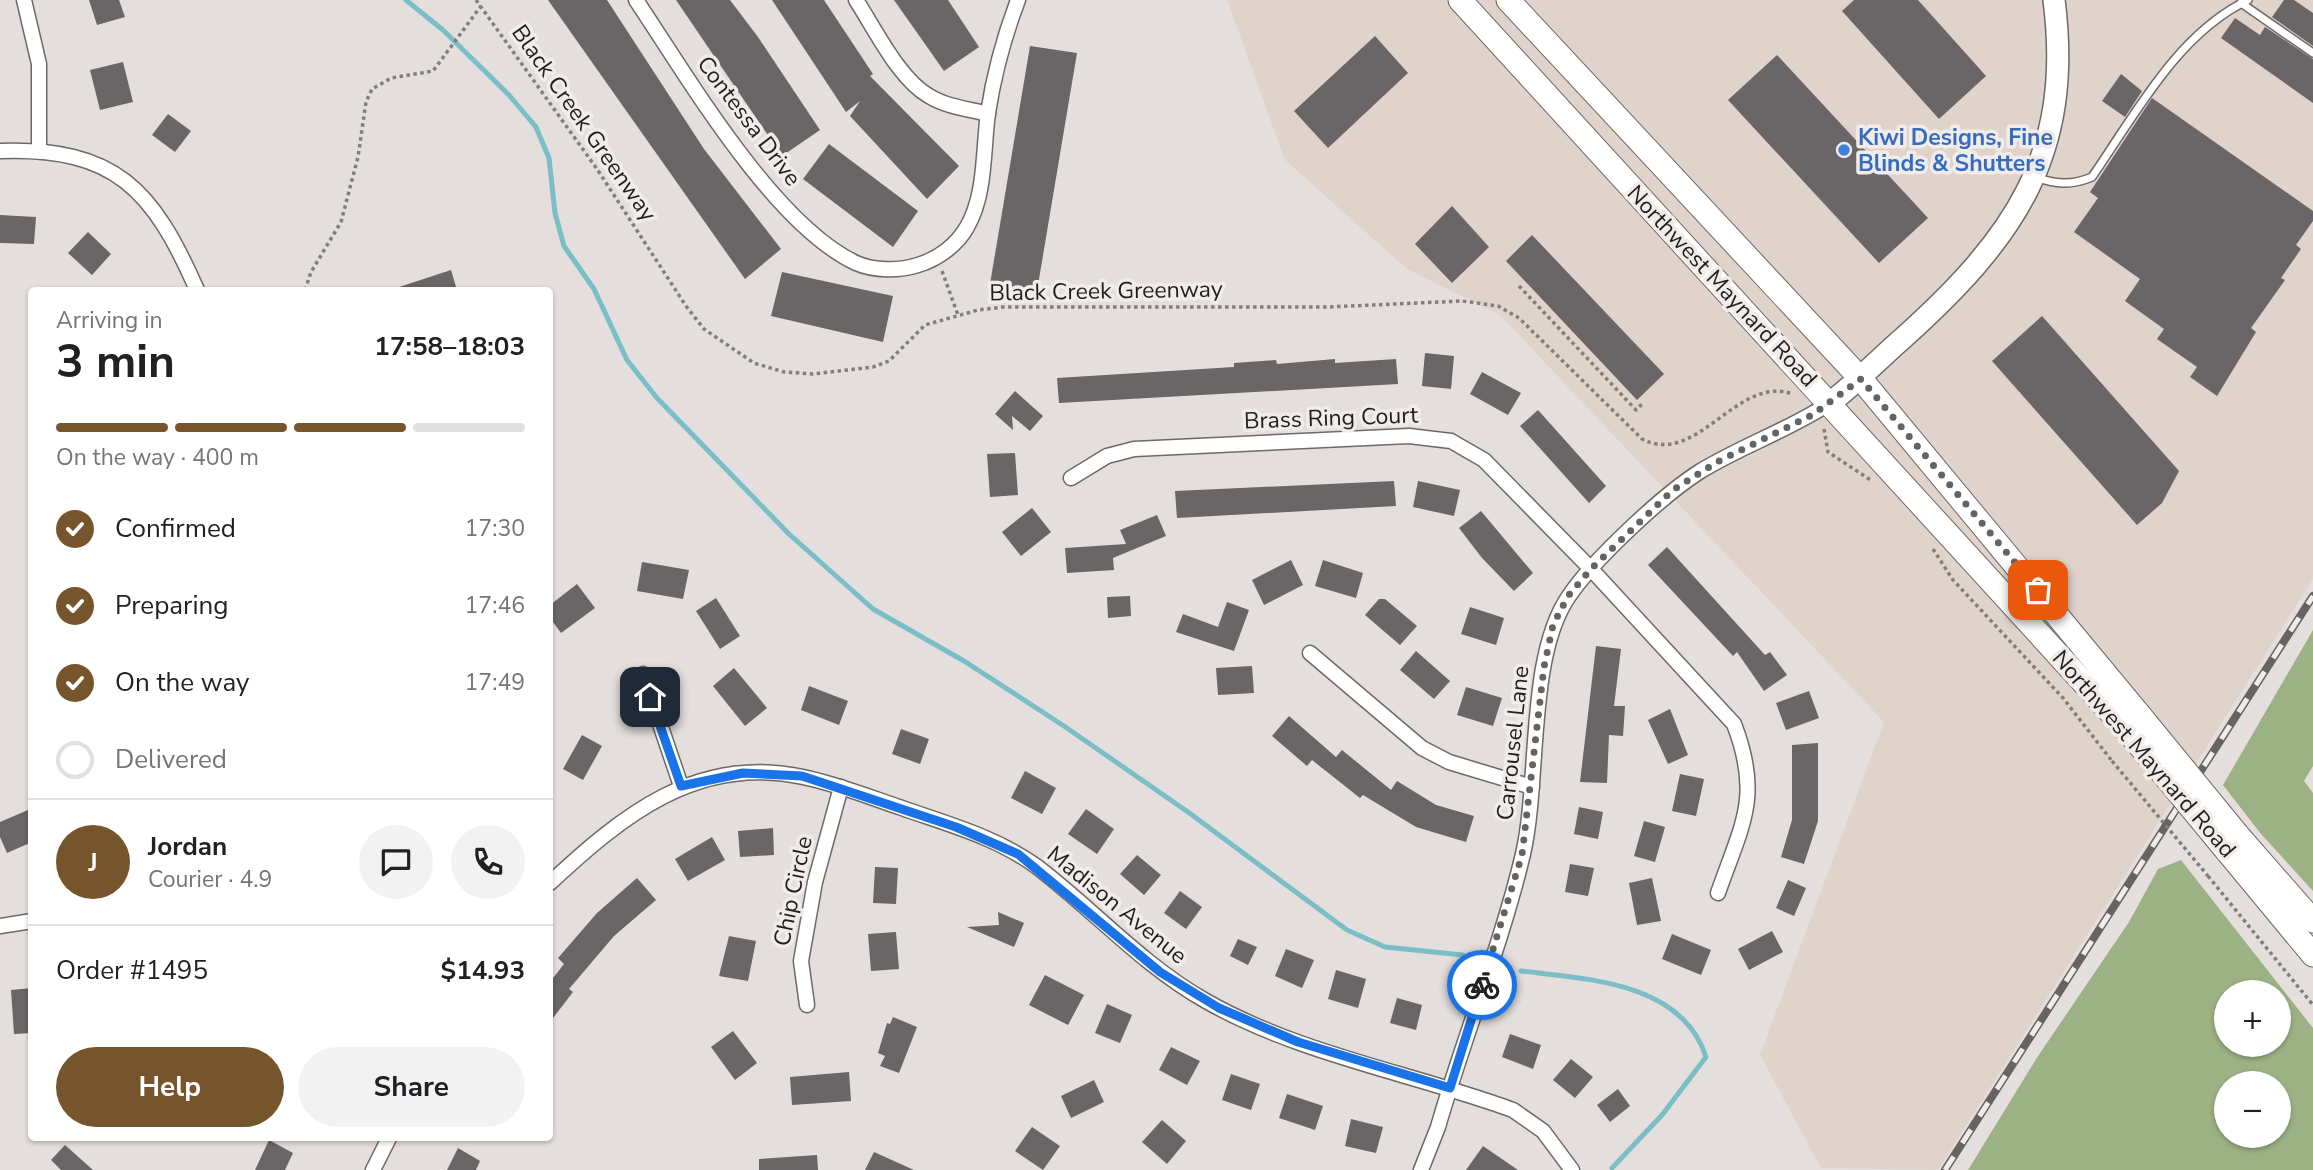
<!DOCTYPE html>
<html lang="en">
<head>
<meta charset="utf-8">
<style>
	:root { --surface:#fff; --page:#f2f2f2; --text:#202124; --muted:#757577; --line:#e0e0e0; --accent:#76542c }
	body { margin:0; font-family:"Nunito Sans",sans-serif; background:var(--page); color:var(--text); height:100vh; display:flex; flex-direction:column; font-size:26px; white-space:nowrap }
	* { box-sizing:border-box; margin:0 }
	p { font-size:23px; color:var(--muted) }
	.icon { flex:none; width:38px; height:38px; fill:none; stroke:currentColor; stroke-width:2; stroke-linecap:round; stroke-linejoin:round }
	.map { position:relative; flex:1; overflow:hidden }
	.side { position:absolute; left:28px; top:287px; width:525px; height:854px; display:flex; flex-direction:column; background:var(--surface); border-radius:7px; box-shadow:0 2px 5px #0004 }
	.side>* { flex:none }
	.tools { position:absolute; left:2214px; top:980px; display:grid; gap:14px }
	.tools a { display:grid; place-items:center; width:77px; height:77px; border-radius:50%; background:var(--surface); box-shadow:0 2px 5px #0004; font-size:35px }
	.pin { position:absolute; display:grid; place-items:center; width:60px; height:60px; color:#fff; margin:-30px; border-radius:14px; box-shadow:0 4px 10px #0006 }
	.courier { position:absolute; display:grid; place-items:center; width:70px; height:70px; margin:-35px; border:5px solid #1a73e8; border-radius:50%; background:#fff; color:#222; box-shadow:0 2px 9px #0007 }
	.summary em { font-style:normal; font-weight:700 }
	.summary div { display:flex; flex-direction:column-reverse }
	.summary { display:flex; align-items:center; justify-content:space-between; height:119px; padding:0 28px }
	h1 { font-size:46px; font-weight:700; line-height:52px }
	.bar { display:grid; grid-template-columns:repeat(4,1fr); gap:10px 7px; align-content:center; height:84px; padding:0 28px }
	.bar i { height:9px; border-radius:5px; background:var(--line) }
	.bar .on { background:var(--accent) }
	.bar p { grid-column:span 4 }
	.line { display:flex; align-items:center; gap:18px; padding:0 28px; border-top:2px solid var(--line) }
	.line div { flex:1 }
	.round { display:grid; place-items:center; flex:none; width:74px; height:74px; border-radius:37px; background:var(--page) }
	ol { padding:0 28px; list-style:none }
	li { display:flex; align-items:center; gap:21px; height:77px }
	li p { margin-inline-start:auto }
	li .icon { padding:7px; border-radius:50%; background:var(--accent); color:#fff; stroke-width:4 }
	li:last-child { color:var(--muted) }
	li i { width:38px; height:38px; border:4px solid var(--line); border-radius:50% }
	.primary-button { display:flex; gap:14px; margin-top:auto; padding:14px 28px }
	.primary-button a { flex:1; height:80px; border-radius:42px; background:var(--accent); color:#fff; font-size:28px; font-weight:700; line-height:80px; text-align:center }
	.primary-button a+a { background:var(--page); color:var(--text) }
	.map>svg:first-child { display:block }
	.built { fill:#dfd3cc }
	.forest { fill:#9cb284; fill-rule:evenodd }
	.lines { fill:none; stroke-linecap:round; stroke-linejoin:round }
	.stream { stroke:#7cbec7; stroke-width:5 }
	.building { fill:#6a6566 }
	.lane-casing { stroke:#6d6967; stroke-width:10 }
	.street-casing { stroke:#6d6967; stroke-width:17 }
	.secondary-casing { stroke:#6d6967; stroke-width:24 }
	.primary-casing { stroke:#6d6967; stroke-width:25 }
	.path { stroke:#817e7c; stroke-width:3.5; stroke-dasharray:3.5 3.5; stroke-linecap:butt }
	.lane { stroke:#fff; stroke-width:7 }
	.street { stroke:#fff; stroke-width:14 }
	.secondary { stroke:#fff; stroke-width:21 }
	.primary { stroke:#fff; stroke-width:23 }
	.rail-casing { stroke:#666361; stroke-width:8 }
	.rail { stroke:#f1ecea; stroke-width:5; stroke-dasharray:16; stroke-linecap:butt }
	.primary-bridge-casing { stroke:#6d6967; stroke-width:25; stroke-linecap:butt }
	.path-bridge { stroke:#817e7c; stroke-width:3.5; stroke-dasharray:3.5 3.5; stroke-linecap:butt }
	.primary-bridge { stroke:#fff; stroke-width:23 }
	.done { stroke:#656261; stroke-width:7; stroke-dasharray:0 12.6 }
	.route { stroke:#1a73e8; stroke-width:9 }
	.shop-dot { fill:#3f7fe0; stroke:#f1ecea; stroke-width:2.5 }
	.labels { text-anchor:middle; dominant-baseline:central; stroke-width:7; stroke-linejoin:round; paint-order:stroke }
	.street-label { font-size:23px; fill:#211f1e; stroke:#f1ecea }
	.shop-label { font-size:23px; font-weight:bold; fill:#366cbe; stroke:#f1ecea; text-anchor:start }
</style>
</head>
<body>
<div class="map">
<svg width="2313" height="1170" viewBox="0 0 2313 1170">
	<rect width="100%" height="100%" fill="#e4dfdd"/>
	<polygon class="built" points="1227,0 2313,0 2313,579 1938,1170 1821,1168 1760,1055 1884,722 1500,315 1407,269 1285,160"/>
	<g class="forest">
		<polygon points="2313,630 2313,766 2304,781 2313,793 2313,891 2261,834 2223,785"/>
		<path d="M2181,860l132,168v142h-345l70,-114 91,-134 29,-53zM2226,992h52v53h-52zM2226,1083h52v53h-52z"/>
	</g>
	<g class="lines">
		<g class="stream">
			<polyline points="406,0 443,30 509,95 536,127 549,158 555,213 564,246 594,289 627,360 657,398 789,534 873,609 964,661 1064,726 1188,812 1347,930 1385,947 1463,955"/>
			<path d="M1521,971c66,8 161,11 185,86l-44,58 -50,53"/>
		</g>
	</g>
	<g class="building">
		<polygon points="89,0 119,0 125,17 97,25"/>
		<polygon points="548,0 607,0 704,149 781,249 745,279"/>
		<polygon points="676,0 730,0 758,37 820,130 782,156"/>
		<polygon points="772,0 824,0 873,74 870,76 959,166 927,199 850,116 860,101 846,112"/>
		<polygon points="894,0 948,0 979,47 944,71"/>
		<polygon points="1854,0 1918,0 1986,76 1939,119 1842,11"/>
		<polygon points="2284,0 2294,0 2313,13 2313,46 2272,17"/>
		<polygon points="2235,18 2260,35 2265,27 2313,59 2313,103 2221,38"/>
		<polygon points="1375,36 1408,73 1328,148 1294,111"/>
		<polygon points="1030,46 1077,53 1037,291 990,284"/>
		<polygon points="1777,55 1928,218 1879,263 1728,100"/>
		<polygon points="123,62 133,102 100,110 90,70"/>
		<polygon points="2121,74 2142,91 2125,117 2102,101"/>
		<polygon points="2152,98 2313,211 2313,221 2296,245 2301,249 2281,278 2285,280 2251,328 2256,332 2217,396 2190,377 2197,367 2157,339 2164,329 2125,301 2140,279 2074,232 2098,198 2090,192"/>
		<polygon points="168,114 191,131 175,152 152,135"/>
		<polygon points="829,144 918,211 893,247 803,179"/>
		<polygon points="1452,206 1489,247 1452,283 1415,244"/>
		<polygon points="0,215 36,217 34,244 0,243"/>
		<polygon points="88,232 111,254 92,275 68,253"/>
		<polygon points="1532,235 1664,374 1637,400 1506,261"/>
		<polygon points="451,270 456,287 447,290 396,290 396,288"/>
		<polygon points="782,272 893,296 883,342 771,316"/>
		<polygon points="2042,316 2179,471 2162,503 2137,525 1992,361"/>
		<polygon points="1425,353 1454,356 1451,389 1422,386"/>
		<polygon points="1335,359 1335,363 1396,359 1398,384 1059,403 1057,378 1234,367 1234,363 1276,360 1277,364"/>
		<polygon points="1482,372 1521,393 1508,415 1470,394"/>
		<polygon points="1015,391 1043,416 1030,431 1012,416 1013,430 995,414"/>
		<polygon points="1538,410 1606,486 1589,503 1520,426"/>
		<polygon points="1015,453 1018,495 990,497 987,454"/>
		<polygon points="1394,481 1396,506 1177,518 1175,491"/>
		<polygon points="1418,481 1460,490 1454,516 1413,507"/>
		<polygon points="1032,508 1051,532 1021,556 1002,532"/>
		<polygon points="1481,511 1533,573 1514,591 1482,558 1459,528"/>
		<polygon points="1157,515 1166,536 1113,558 1114,570 1067,573 1065,548 1126,544 1120,530"/>
		<polygon points="1667,547 1765,655 1770,652 1787,675 1764,691 1737,652 1733,656 1648,565"/>
		<polygon points="1291,560 1303,585 1264,605 1252,580"/>
		<polygon points="1323,560 1363,573 1356,598 1315,586"/>
		<polygon points="642,562 689,570 683,599 637,591"/>
		<polygon points="577,584 595,608 561,633 550,618 550,605"/>
		<polygon points="1130,596 1131,616 1108,618 1107,597"/>
		<polygon points="716,598 740,636 720,649 696,611"/>
		<polygon points="1379,599 1385,599 1417,626 1400,645 1365,615"/>
		<polygon points="1227,602 1249,610 1234,651 1176,632 1183,614 1218,627"/>
		<polygon points="1470,607 1504,618 1496,645 1461,634"/>
		<polygon points="1596,646 1621,649 1614,706 1625,706 1623,736 1609,735 1607,783 1580,782"/>
		<polygon points="1416,651 1450,681 1434,699 1400,670"/>
		<polygon points="1252,666 1254,693 1218,695 1216,668"/>
		<polygon points="734,668 767,708 745,726 713,686"/>
		<polygon points="809,686 848,701 839,725 801,710"/>
		<polygon points="1466,687 1502,698 1493,726 1457,715"/>
		<polygon points="1809,691 1819,718 1786,730 1776,703"/>
		<polygon points="1670,709 1688,755 1668,764 1648,720"/>
		<polygon points="1289,716 1336,757 1342,750 1391,790 1397,781 1436,805 1474,816 1466,842 1416,827 1363,795 1360,798 1312,760 1307,766 1272,736"/>
		<polygon points="901,729 929,739 920,764 892,754"/>
		<polygon points="582,735 602,746 583,780 563,769"/>
		<polygon points="1818,743 1818,821 1804,864 1781,857 1792,820 1792,745"/>
		<polygon points="1025,771 1056,788 1042,814 1011,798"/>
		<polygon points="1680,774 1704,779 1696,816 1672,811"/>
		<polygon points="1579,807 1603,812 1598,839 1574,834"/>
		<polygon points="1086,809 1114,829 1097,854 1068,834"/>
		<polygon points="28,810 32,818 32,842 7,853 0,837 0,822"/>
		<polygon points="1644,821 1665,827 1655,862 1634,856"/>
		<polygon points="773,828 774,855 740,857 738,831"/>
		<polygon points="712,837 725,860 688,881 675,859"/>
		<polygon points="1137,855 1161,875 1144,895 1120,874"/>
		<polygon points="1570,864 1594,868 1588,896 1565,892"/>
		<polygon points="875,867 898,868 896,904 873,903"/>
		<polygon points="637,878 656,900 614,936 569,989 573,992 550,1022 550,982 564,964 558,958 597,913"/>
		<polygon points="1652,878 1661,921 1637,925 1629,883"/>
		<polygon points="1788,880 1806,888 1794,916 1776,908"/>
		<polygon points="1180,891 1202,907 1186,929 1164,913"/>
		<polygon points="998,912 1024,923 1014,947 967,927 999,925"/>
		<polygon points="1772,931 1783,952 1749,970 1738,949"/>
		<polygon points="896,932 899,969 871,971 868,934"/>
		<polygon points="1672,934 1711,950 1701,975 1662,959"/>
		<polygon points="729,936 756,941 748,981 719,976"/>
		<polygon points="1238,939 1257,947 1248,965 1230,956"/>
		<polygon points="1286,949 1314,960 1302,988 1275,976"/>
		<polygon points="1336,970 1366,979 1358,1008 1328,999"/>
		<polygon points="1045,975 1084,995 1068,1025 1029,1005"/>
		<polygon points="32,988 32,1033 14,1034 11,990"/>
		<polygon points="1397,998 1422,1005 1416,1030 1390,1023"/>
		<polygon points="1107,1004 1132,1015 1120,1043 1095,1033"/>
		<polygon points="893,1017 917,1027 899,1073 880,1066 885,1056 878,1053 887,1023 890,1024"/>
		<polygon points="733,1031 757,1063 735,1080 711,1047"/>
		<polygon points="1510,1034 1541,1045 1533,1069 1502,1057"/>
		<polygon points="1171,1047 1200,1061 1187,1085 1159,1070"/>
		<polygon points="1571,1059 1593,1077 1575,1098 1553,1080"/>
		<polygon points="849,1072 851,1101 792,1105 790,1077"/>
		<polygon points="1231,1074 1260,1084 1251,1110 1222,1100"/>
		<polygon points="1094,1080 1104,1102 1071,1118 1061,1096"/>
		<polygon points="1618,1089 1630,1106 1610,1122 1597,1105"/>
		<polygon points="1287,1094 1323,1106 1315,1130 1279,1118"/>
		<polygon points="1351,1119 1383,1127 1376,1153 1345,1146"/>
		<polygon points="1162,1120 1186,1141 1167,1164 1142,1142"/>
		<polygon points="1032,1127 1060,1146 1043,1170 1015,1151"/>
		<polygon points="269,1140 293,1153 285,1170 255,1170"/>
		<polygon points="65,1145 93,1170 61,1170 51,1160"/>
		<polygon points="1483,1146 1518,1170 1466,1170"/>
		<polygon points="458,1148 480,1161 476,1170 447,1170"/>
		<polygon points="874,1152 914,1170 865,1170"/>
		<polygon points="817,1155 818,1170 759,1170 759,1159"/>
	</g>
	<g class="lines">
		<g class="lane-casing">
			<g id="lane">
				<polyline points="2241,3 2313,53"/>
				<path d="M2035,177c20,7 36,9 57,0 43,-62 85,-143 156,-177"/>
			</g>
		</g>
		<g class="street-casing">
			<g id="street">
				<polyline points="24,0 39,64 39,151"/>
				<path d="M636,0c51,76 137,224 220,263 18,8 43,8 62,2 20,-6 39,-20 49,-38 19,-32 16,-78 21,-114 6,-39 16,-76 30,-113"/>
				<path d="M856,0c19,29 43,79 73,96 18,11 40,13 59,18"/>
				<path d="M0,151c116,-4 153,39 197,139"/>
				<path d="M1071,478l36,-22 27,-7 275,-13 42,5 33,19 107,109 143,155c28,73 8,100 -16,169"/>
				<polyline points="1310,653 1422,748 1449,762 1532,787"/>
				<polyline points="643,674 681,786"/>
				<path d="M550,883c72,-67 147,-129 253,-106 34,7 66,20 99,31 45,16 94,29 134,58 58,44 106,99 170,135 93,53 206,72 307,109l30,21 29,39"/>
				<polyline points="0,926 32,921"/>
				<polyline points="807,1005 801,961 815,882 841,787"/>
				<polyline points="373,1170 389,1138"/>
				<path d="M1421,1170l17,-43c26,-91 63,-180 85,-273 17,-74 4,-198 46,-258 25,-37 93,-100 130,-124 42,-26 90,-42 131,-69"/>
			</g>
		</g>
		<g class="secondary-casing">
			<path id="secondary" d="M1830,403c26,-20 48,-43 72,-64 111,-100 172,-183 152,-339"/>
		</g>
		<g class="primary-casing">
			<g id="primary">
				<polyline points="1460,0 2126,729"/>
				<polyline points="1508,0 1861,379 2138,713"/>
				<polyline points="2237,834 2313,921"/>
				<polyline points="2226,850 2313,955"/>
			</g>
		</g>
		<g class="path">
			<path d="M476,0l121,169 89,137 18,23 50,34 30,9 29,2 60,-7 16,-6 36,-36 53,-15 26,-3h324l134,-6 36,5 21,12 123,121c55,29 95,-65 151,-45"/>
			<polyline points="942,271 958,315"/>
			<polyline points="1519,286 1636,410 1642,404"/>
			<polyline points="305,290 311,272 341,222 358,157 366,102 372,89 391,78 433,71 481,6"/>
			<polyline points="1824,429 1828,452 1872,481"/>
			<polyline points="1933,549 1953,580 2063,698 2112,761"/>
			<polyline points="2208,876 2313,1005"/>
		</g>
		<use href="#lane" class="lane"/>
		<use href="#street" class="street"/>
		<use href="#secondary" class="secondary"/>
		<use href="#primary" class="primary"/>
		<g class="rail-casing">
			<polyline id="rail" points="1945,1170 2313,596"/>
		</g>
		<use href="#rail" class="rail"/>
		<g class="primary-bridge-casing">
			<g id="primary-bridge">
				<polyline points="2138,713 2237,834"/>
				<polyline points="2126,729 2226,850"/>
			</g>
		</g>
		<polyline class="path-bridge" points="2112,761 2208,876"/>
		<use href="#primary-bridge" class="primary-bridge"/>
	</g>
	<g class="lines">
		<polyline class="done" points="1482,985 1522,855 1544,667 1553,625 1568,596 1591,569 1673,490 1719,461 1812,415 1861,379 2038,590"/>
		<polyline class="route" points="650,697 681,786 743,773 802,776 956,827 1018,854 1160,972 1219,1008 1298,1042 1450,1088 1482,985"/>
	</g>
	<circle class="shop-dot" cx="1844" cy="150" r="7"/>
	<g class="labels">
		<g class="street-label">
			<text transform="translate(749 121) rotate(53)">Contessa Drive</text>
			<text transform="translate(584 123) rotate(55)">Black Creek Greenway</text>
			<text transform="translate(1722 286) rotate(47)">Northwest Maynard Road</text>
			<text transform="translate(1106 291) rotate(-1)">Black Creek Greenway</text>
			<text transform="translate(1331 418) rotate(-2)">Brass Ring Court</text>
			<text transform="translate(1513 743) rotate(-84)">Carrousel Lane</text>
			<text transform="translate(2144 754) rotate(49)">Northwest Maynard Road</text>
			<text transform="translate(793 891) rotate(-78)">Chip Circle</text>
			<text transform="translate(1117 905) rotate(39)">Madison Avenue</text>
		</g>
		<g class="shop-label">
			<text x="1858" y="137">Kiwi Designs, Fine<tspan x="1858" dy="26">Blinds &amp; Shutters</tspan></text>
		</g>
	</g>
</svg>
<div class="tools">
<a>+</a>
<a>−</a>
</div>
<div class="pin" style="left:2038px;top:590px;background:#ea580c"><svg class="icon" aria-label="bag" viewBox="0 0 24 24"><path d="M5 8h14l-1 12H6zM9 8a3 3 0 0 1 6 0"/></svg></div>
<div class="pin" style="left:650px;top:697px;background:#1f2937"><svg class="icon" aria-label="home" viewBox="0 0 24 24"><path d="M3 11l9-7 9 7M6 9v11h12V9"/></svg></div>
<div class="courier" style="left:1482px;top:985px"><svg class="icon" aria-label="bike" viewBox="0 0 24 24"><circle cx="6" cy="16" r="4"/><circle cx="18" cy="16" r="4"/><path d="M6 16l4-8h5l3 8M10 8l3 8H6M13 5h3"/></svg></div>
<section class="side">
<div class="summary"><div><h1>3 min</h1><p>Arriving in</p></div><em>17:58–18:03</em></div>
<div class="bar"><i class="on"></i><i class="on"></i><i class="on"></i><i></i><p>On the way · 400 m</p></div>
<ol>
<li><svg class="icon" aria-label="check" viewBox="0 0 24 24"><path d="M5 12l5 5 9-10"/></svg>Confirmed<p>17:30</p></li>
<li><svg class="icon" aria-label="check" viewBox="0 0 24 24"><path d="M5 12l5 5 9-10"/></svg>Preparing<p>17:46</p></li>
<li><svg class="icon" aria-label="check" viewBox="0 0 24 24"><path d="M5 12l5 5 9-10"/></svg>On the way<p>17:49</p></li>
<li><i></i>Delivered</li>
</ol>
<div class="line" style="height:126px"><b class="round" style="background:var(--accent);color:#fff">J</b><div><b>Jordan</b><p>Courier · 4.9</p></div><a class="round"><svg class="icon" aria-label="chat" viewBox="0 0 24 24"><path d="M4 5h16v11H9l-5 4z"/></svg></a><a class="round"><svg class="icon" aria-label="phone" viewBox="0 0 24 24"><path d="M5 4h4l2 5-3 2q2 4 5 5l2-3 5 2v4C11 20 4 13 5 4z"/></svg></a></div>
<div class="line" style="height:91px"><div>Order #1495</div><b>$14.93</b></div>
<div class="primary-button"><a>Help</a><a>Share</a></div>
</section>
</div>
</body>
</html>
